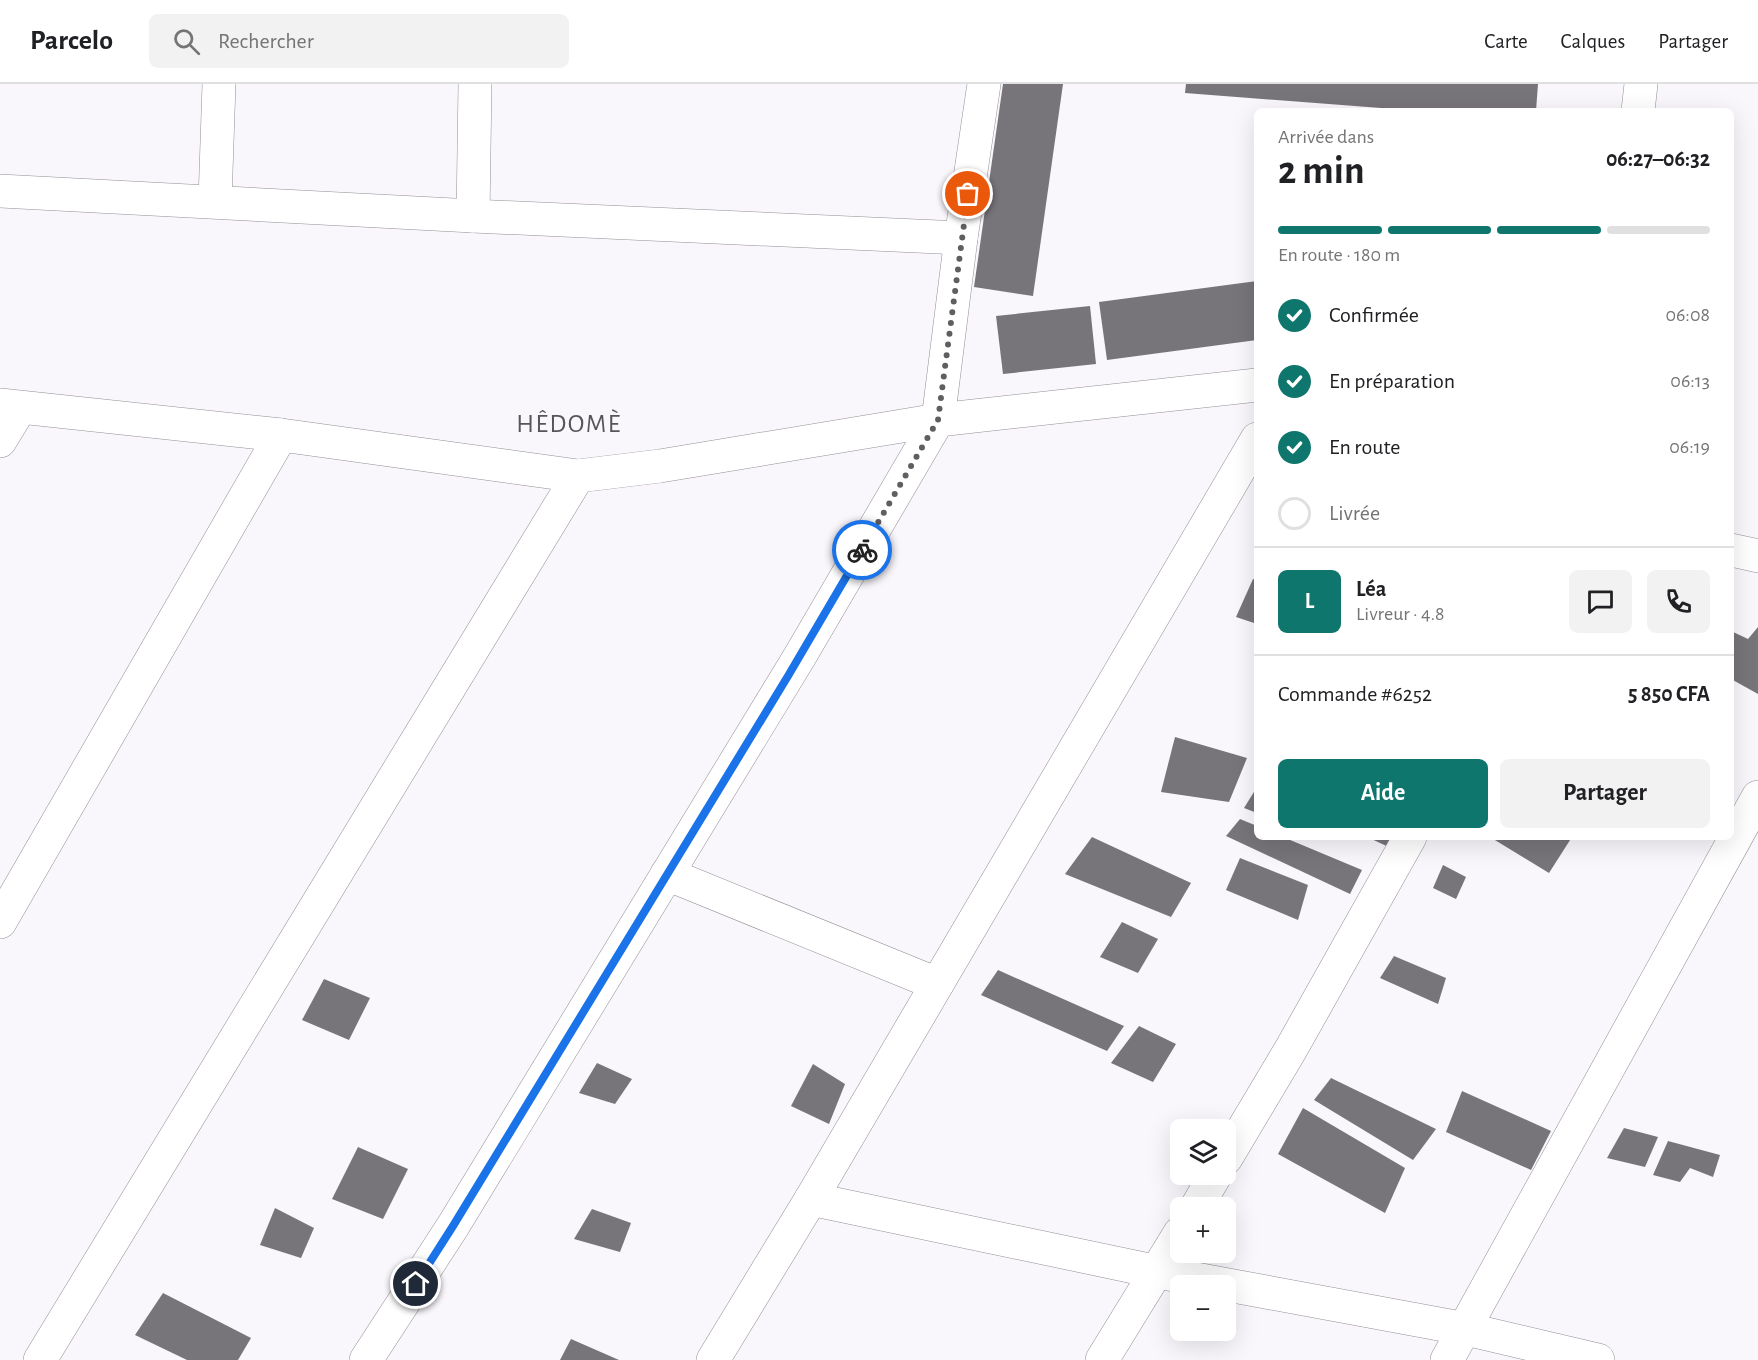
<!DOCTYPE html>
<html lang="fr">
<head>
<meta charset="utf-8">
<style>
	:root { --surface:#fff; --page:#f2f2f2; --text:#202124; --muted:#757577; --line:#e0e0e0; --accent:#0f766e }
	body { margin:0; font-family:"Alegreya Sans",sans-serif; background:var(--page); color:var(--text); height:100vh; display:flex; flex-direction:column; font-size:22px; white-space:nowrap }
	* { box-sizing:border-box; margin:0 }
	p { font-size:20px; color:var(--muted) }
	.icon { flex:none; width:33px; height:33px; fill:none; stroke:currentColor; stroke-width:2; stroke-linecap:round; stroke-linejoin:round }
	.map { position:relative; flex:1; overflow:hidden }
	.side { position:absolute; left:1254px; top:24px; width:480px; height:732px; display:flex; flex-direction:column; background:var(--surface); border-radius:9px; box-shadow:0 6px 24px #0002 }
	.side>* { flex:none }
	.fabs { position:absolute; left:1170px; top:1035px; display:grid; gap:12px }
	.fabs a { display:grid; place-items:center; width:66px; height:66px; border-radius:9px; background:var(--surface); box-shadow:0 6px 24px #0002; font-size:30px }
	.pin { position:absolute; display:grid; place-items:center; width:51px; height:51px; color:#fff; margin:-26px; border:3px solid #fff; border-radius:50%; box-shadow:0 2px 6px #0007 }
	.courier { position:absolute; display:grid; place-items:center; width:60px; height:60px; margin:-30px; border:4px solid #1a73e8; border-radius:50%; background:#fff; color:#222; box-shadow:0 2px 8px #0007 }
	.overview em { font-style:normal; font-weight:600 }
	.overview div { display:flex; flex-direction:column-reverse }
	.overview { display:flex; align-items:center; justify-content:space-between; height:102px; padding:0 24px }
	h1 { font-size:39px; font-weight:600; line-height:45px }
	.bar { display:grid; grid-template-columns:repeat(4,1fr); gap:9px 6px; align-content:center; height:72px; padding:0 24px }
	.bar i { height:8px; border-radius:4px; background:var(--line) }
	.bar .on { background:var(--accent) }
	.bar p { grid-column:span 4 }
	.line { display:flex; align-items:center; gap:15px; padding:0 24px; border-top:2px solid var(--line) }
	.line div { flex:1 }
	.round { display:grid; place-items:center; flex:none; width:63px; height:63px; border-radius:9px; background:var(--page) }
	ol { padding:0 24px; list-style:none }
	li { display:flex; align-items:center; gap:18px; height:66px }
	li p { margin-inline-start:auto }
	li .icon { padding:6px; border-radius:50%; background:var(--accent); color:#fff; stroke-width:4 }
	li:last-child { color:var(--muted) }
	li i { width:33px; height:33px; border:3px solid var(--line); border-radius:50% }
	.button { display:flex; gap:12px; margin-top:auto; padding:12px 24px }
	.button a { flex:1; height:69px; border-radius:9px; background:var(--accent); color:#fff; font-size:24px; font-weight:600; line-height:69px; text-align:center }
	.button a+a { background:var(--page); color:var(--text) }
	header { display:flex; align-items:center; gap:36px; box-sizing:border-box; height:84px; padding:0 30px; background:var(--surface); border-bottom:2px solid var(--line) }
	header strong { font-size:28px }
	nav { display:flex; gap:33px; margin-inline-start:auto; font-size:21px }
	.search { width:420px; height:54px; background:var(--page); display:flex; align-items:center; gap:15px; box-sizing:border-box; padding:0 21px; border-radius:9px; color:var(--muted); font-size:22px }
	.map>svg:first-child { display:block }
	.building { fill:#78757a }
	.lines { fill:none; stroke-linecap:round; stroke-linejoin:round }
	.minor-casing { stroke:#939095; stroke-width:34 }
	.minor { stroke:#fff; stroke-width:33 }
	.done { stroke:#605e61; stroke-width:6; stroke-dasharray:0 10.8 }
	.route { stroke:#1a73e8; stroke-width:8 }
	.labels { text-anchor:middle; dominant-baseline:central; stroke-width:5; stroke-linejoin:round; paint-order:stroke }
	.quarter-label { font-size:26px; letter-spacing:1.5px; fill:#58555a; stroke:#f9f6fc }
</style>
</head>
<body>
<header>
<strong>Parcelo</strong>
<div class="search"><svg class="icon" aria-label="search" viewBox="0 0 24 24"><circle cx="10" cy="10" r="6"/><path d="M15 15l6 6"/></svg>Rechercher</div>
<nav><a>Carte</a><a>Calques</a><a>Partager</a></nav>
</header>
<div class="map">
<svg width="1758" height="1276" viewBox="0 0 1758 1276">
	<rect width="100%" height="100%" fill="#f9f6fc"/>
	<g class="building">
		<polygon points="1003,0 1063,0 1033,212 974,203"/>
		<polygon points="1186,0 1538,0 1536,27 1420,27 1185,9"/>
		<polygon points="1257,197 1257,256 1107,276 1099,218"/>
		<polygon points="1090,222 1096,280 1003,290 996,232"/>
		<polygon points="1253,495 1257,496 1257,540 1236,533"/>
		<polygon points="1758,543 1758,610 1731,595 1731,547 1748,555"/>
		<polygon points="1175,653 1247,674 1229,718 1161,708"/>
		<polygon points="1257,703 1257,729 1244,724"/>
		<polygon points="1240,735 1257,742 1257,753 1283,753 1362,786 1350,810 1226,752"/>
		<polygon points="1092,753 1191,799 1171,833 1065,790"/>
		<polygon points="1367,753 1396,753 1391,764"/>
		<polygon points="1490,753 1572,753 1549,789"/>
		<polygon points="1240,774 1308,801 1298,836 1226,806"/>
		<polygon points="1443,781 1466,793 1456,815 1433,804"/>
		<polygon points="1122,838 1158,855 1138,889 1100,873"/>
		<polygon points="1394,872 1446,894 1438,920 1380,894"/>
		<polygon points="998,886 1124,942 1107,967 981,911"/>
		<polygon points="324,895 370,914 349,956 302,936"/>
		<polygon points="1139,942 1176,960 1153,998 1111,979"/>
		<polygon points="597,979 632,995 615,1020 579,1009"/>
		<polygon points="813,980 845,1000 829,1040 791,1022"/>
		<polygon points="1331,994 1436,1045 1413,1076 1314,1016"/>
		<polygon points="1462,1007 1551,1047 1531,1086 1446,1048"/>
		<polygon points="1303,1024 1405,1084 1385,1129 1278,1070"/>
		<polygon points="1624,1044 1658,1053 1645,1083 1607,1074"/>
		<polygon points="1668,1057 1720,1071 1713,1093 1690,1084 1680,1098 1653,1091"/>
		<polygon points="358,1063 408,1085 383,1135 332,1115"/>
		<polygon points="275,1124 314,1144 301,1174 260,1161"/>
		<polygon points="592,1125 631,1139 620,1168 574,1155"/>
		<polygon points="163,1209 251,1254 238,1276 187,1276 135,1251"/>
		<polygon points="571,1255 619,1276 560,1276"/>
	</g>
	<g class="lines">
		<g class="minor-casing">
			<g id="minor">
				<polyline points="1638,27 1641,0"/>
				<polyline points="0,107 473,132 961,154"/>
				<polyline points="215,117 219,0"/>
				<polyline points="473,132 475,0"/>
				<polyline points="0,321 281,351 578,392 660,382 938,336 1257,301"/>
				<polyline points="0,357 20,324"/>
				<polyline points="1731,466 1758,472"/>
				<polyline points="667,790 937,900"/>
				<polyline points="0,838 281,351"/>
				<polyline points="1226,1074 1291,965 1410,753"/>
				<polyline points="811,1115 1158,1188 1466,1245 1598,1276"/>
				<polyline points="1196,1124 1216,1090"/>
				<polyline points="40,1276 578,392"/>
				<polyline points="366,1276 453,1142 800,572 938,336 961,154 984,0"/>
				<polyline points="713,1276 811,1115 1257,355"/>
				<polyline points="1102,1276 1180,1149"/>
				<polyline points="1447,1276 1758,713"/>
			</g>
		</g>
		<use href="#minor" class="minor"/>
	</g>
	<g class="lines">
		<polyline class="done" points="862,466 938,336 968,110"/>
		<polyline class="route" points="416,1200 453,1142 788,592 862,466"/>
	</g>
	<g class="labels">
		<g class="quarter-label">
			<text x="569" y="340">HÊDOMÈ</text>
		</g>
	</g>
</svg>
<div class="fabs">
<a><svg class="icon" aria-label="layers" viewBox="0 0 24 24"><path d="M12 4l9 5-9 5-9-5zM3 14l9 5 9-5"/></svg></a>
<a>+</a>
<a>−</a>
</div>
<div class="pin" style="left:968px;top:110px;background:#ea580c"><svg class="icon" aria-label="bag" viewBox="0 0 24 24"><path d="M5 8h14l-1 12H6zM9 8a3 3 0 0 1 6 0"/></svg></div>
<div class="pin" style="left:416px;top:1200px;background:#1f2937"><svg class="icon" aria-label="home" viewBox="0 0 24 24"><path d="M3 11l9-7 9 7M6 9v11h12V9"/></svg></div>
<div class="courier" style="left:862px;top:466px"><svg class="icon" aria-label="bike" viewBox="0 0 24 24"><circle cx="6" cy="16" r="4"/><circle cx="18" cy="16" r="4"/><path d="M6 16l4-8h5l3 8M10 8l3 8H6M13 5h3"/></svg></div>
<section class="side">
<div class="overview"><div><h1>2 min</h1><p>Arrivée dans</p></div><em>06:27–06:32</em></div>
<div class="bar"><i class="on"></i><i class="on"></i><i class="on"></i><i></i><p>En route · 180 m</p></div>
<ol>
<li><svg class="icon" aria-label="check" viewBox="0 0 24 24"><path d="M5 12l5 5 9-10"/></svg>Confirmée<p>06:08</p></li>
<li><svg class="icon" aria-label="check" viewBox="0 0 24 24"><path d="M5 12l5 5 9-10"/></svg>En préparation<p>06:13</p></li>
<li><svg class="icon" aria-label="check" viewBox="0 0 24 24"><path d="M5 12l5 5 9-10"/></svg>En route<p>06:19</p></li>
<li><i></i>Livrée</li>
</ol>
<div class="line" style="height:108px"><b class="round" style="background:var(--accent);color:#fff">L</b><div><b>Léa</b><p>Livreur · 4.8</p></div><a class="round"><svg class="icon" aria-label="chat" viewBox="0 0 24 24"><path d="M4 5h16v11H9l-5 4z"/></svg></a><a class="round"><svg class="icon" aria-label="phone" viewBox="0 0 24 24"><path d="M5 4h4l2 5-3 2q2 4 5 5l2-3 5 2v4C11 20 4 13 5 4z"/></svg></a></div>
<div class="line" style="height:78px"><div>Commande #6252</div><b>5 850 CFA</b></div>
<div class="button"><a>Aide</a><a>Partager</a></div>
</section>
</div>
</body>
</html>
